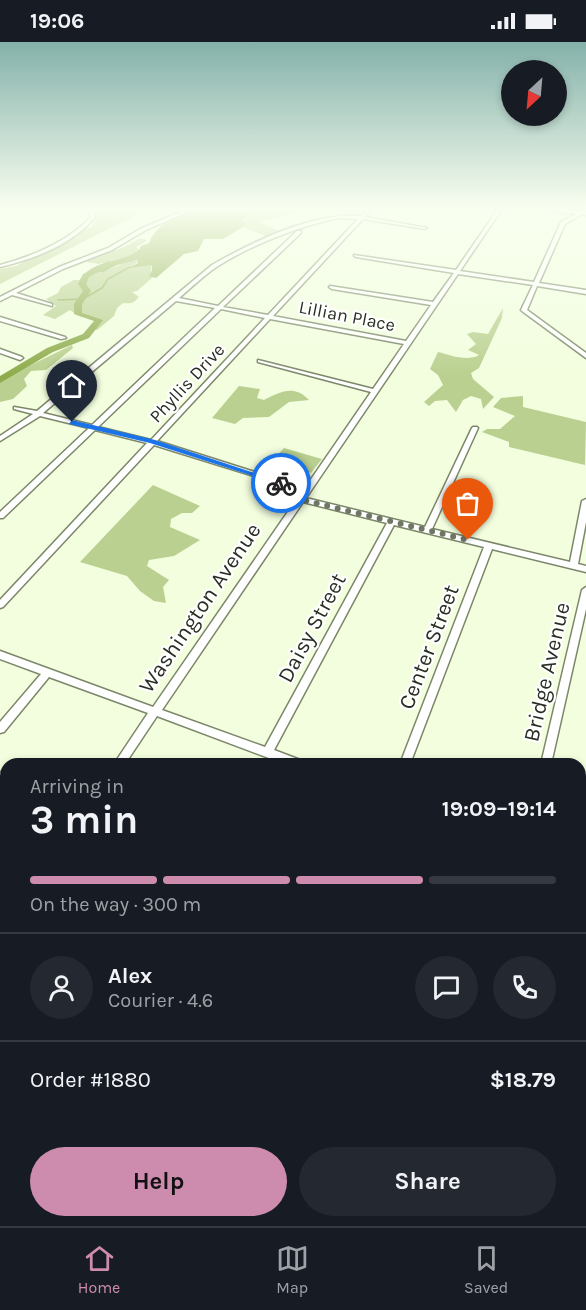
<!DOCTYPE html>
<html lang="en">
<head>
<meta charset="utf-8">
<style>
	:root { --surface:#171b24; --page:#242831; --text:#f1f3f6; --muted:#9ea1a6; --line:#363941; --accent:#cd8cad }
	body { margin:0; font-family:Karla,sans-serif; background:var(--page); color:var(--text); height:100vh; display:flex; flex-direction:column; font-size:22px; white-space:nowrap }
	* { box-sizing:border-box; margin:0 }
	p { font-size:20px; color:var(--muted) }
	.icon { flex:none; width:33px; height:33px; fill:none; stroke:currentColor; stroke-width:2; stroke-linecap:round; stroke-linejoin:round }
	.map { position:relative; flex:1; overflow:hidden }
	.sheet { position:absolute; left:0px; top:716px; width:586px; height:470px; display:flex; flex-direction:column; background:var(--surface); border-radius:18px 18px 0 0; box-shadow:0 3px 9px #0003 }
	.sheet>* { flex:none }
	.needle { width:39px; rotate:206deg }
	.buttons { position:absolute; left:501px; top:18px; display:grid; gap:12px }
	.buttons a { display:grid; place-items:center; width:66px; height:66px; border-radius:50%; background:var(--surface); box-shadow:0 3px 9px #0003; font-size:30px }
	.pin { position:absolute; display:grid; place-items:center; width:51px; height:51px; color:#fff; margin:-62px -26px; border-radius:50% 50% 50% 0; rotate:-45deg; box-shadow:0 0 6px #0007 }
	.pin .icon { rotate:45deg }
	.courier { position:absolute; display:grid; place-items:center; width:60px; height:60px; margin:-30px; border:4px solid #1a73e8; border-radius:50%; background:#fff; color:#222; box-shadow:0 2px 8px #0007 }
	.summary em { font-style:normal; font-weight:700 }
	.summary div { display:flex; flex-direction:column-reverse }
	.summary { display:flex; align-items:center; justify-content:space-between; height:102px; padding:0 30px }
	h1 { font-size:39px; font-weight:700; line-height:45px }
	.bar { display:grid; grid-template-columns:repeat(4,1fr); gap:9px 6px; align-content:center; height:72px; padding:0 30px }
	.bar i { height:8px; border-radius:4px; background:var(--line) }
	.bar .active { background:var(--accent) }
	.bar p { grid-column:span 4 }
	.line { display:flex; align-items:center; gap:15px; padding:0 30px; border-top:2px solid var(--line) }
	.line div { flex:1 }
	.round { display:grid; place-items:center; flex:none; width:63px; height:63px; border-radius:32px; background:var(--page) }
	.primary-button { display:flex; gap:12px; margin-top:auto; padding:12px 30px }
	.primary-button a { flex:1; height:69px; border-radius:36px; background:var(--accent); color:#111; font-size:24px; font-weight:700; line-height:69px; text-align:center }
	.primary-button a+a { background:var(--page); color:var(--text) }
	.status { display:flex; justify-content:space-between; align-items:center; height:42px; padding:0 30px; background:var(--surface); direction:ltr }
	.status svg { height:16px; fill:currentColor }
	.menu { display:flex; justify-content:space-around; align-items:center; height:84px; border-top:2px solid var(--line); background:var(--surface); font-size:16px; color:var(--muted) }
	.menu a { display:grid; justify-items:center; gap:3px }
	.menu .active { color:var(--accent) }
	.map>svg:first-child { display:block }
	.green { fill:#bad090 }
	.water { fill:#8fac4d }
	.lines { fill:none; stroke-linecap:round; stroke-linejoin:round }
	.stream { stroke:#8fac4d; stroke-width:1.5 }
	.river { fill:#8fac4d; fill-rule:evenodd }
	.minor-casing { stroke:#7c876a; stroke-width:3 }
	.major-casing { stroke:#7c876a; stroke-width:3 }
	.highway-casing { stroke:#7c876a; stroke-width:2 }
	.minor { fill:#fff; fill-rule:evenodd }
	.major { fill:#fff; fill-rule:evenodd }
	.highway { fill:#fff; fill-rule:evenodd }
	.route { fill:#1a73e8 }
	.done { stroke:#6f7764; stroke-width:6; stroke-dasharray:0 10.8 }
	.labels { text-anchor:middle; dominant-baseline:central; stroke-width:4.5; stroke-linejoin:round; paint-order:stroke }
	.far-street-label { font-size:18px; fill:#292e22; stroke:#fff }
	.street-label { font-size:22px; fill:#292e22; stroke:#fff }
</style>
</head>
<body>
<div class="status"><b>19:06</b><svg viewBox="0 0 49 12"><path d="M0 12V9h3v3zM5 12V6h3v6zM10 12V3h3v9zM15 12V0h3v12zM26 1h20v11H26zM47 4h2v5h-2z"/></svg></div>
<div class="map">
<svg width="586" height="1184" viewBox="0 0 586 1184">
	<rect width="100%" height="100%" fill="#f2fede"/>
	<g class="green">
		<polygon points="93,167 148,167 0,242 0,227 16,224 92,184 97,174"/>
		<polygon points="268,167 316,167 260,180 283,191 271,196 245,186 246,181 242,179 243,177"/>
		<polygon points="139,197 145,197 147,199 136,205 140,208 135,212 99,222 87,220 90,216 122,206"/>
		<path d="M128,219h11l-7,5 20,-1 -2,10 3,2 -16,14 -5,1 7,5c-5,6 -8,7 -16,6l-6,5 -3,8 -17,14 -4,-1 4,-6 -1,-2 -17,-5 -9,-6 -15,9 -12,-4 13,-9 -10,-7 12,-6 3,-6 13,-7h5l7,-7 18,-1z"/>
		<path d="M503,266l-1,10 -23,50 -8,5 2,6 21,18 -11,12 -2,-10 -10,-3 -8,4 -7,12 -9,-12 -12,1 -6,5 -5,-4 19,-17 -5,-10 -8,-6 8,-17c12,3 29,10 41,3l-11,-5 8,-6 -9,-10 6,-2 15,2z"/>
		<polygon points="72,303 73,306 46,328 31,329 24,337 27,344 13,357 0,360 0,338"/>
		<path d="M239,344l21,3 -3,9 7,2c16,-8 30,-16 45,0l-20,2 -20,15 -26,1 -8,6 -23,-6z"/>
		<polygon points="523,354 523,365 586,380 585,423 509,405 509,400 482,390 487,387 500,387 515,374 493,365 501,356"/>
		<polygon points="284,406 322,417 311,431 281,421 274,429 264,427"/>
		<polygon points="153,443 200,464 192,471 182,471 171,477 170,485 200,498 174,514 149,518 147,524 169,538 163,545 166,561 154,559 140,549 127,534 80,520"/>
	</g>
	<path class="water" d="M268,167l-25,10 -1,2 4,2 -1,3 -22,13h-19l-6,12 -14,3 -28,24 -7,-2 3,-6v-5l-23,3 9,-5 -1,-3 -20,5 -13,7 -18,1c11,-13 52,-14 55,-27l8,-3c17,-41 82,-34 119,-34z"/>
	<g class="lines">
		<polyline class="stream" points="58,258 83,257 102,246 108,237 130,225"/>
		<polygon class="river" points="108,219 115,221 89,235 86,242 91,249 82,262 82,271 103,278 89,296 53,310 0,341 0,334 47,306 83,292 94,279 74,272 74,262 83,249 78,242 83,232"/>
		<g class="minor-casing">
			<g id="minor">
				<path d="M88,167h4l3,8c-23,28 -61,42 -95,50v-2c33,-9 67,-23 91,-48z"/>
				<polygon points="188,167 194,167 146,188 112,208 63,227 16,251 52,262 52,264 12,253 0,259 0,255 59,225 108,206 142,186"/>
				<path d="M368,167h4l-7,8 62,11 -2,1 -62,-10 -90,97 133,25 25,-36 -99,-16 -3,-2 1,-1 103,16 21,-29 -98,-16 -2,-1v-1l102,15 42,-61h4l-42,62 74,11 27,-60 25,-13v3l-21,12 -26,59 47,7v4l-49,-8 -10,24 59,43v5l-64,-47 -1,-1 12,-25 -75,-11 -152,224 119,29 47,-99 1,-1h4l1,1 -46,101 138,33 12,-61 4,-2v23l-8,42 8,2v6l-94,-23 -82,215h-10l84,-217 -90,-22 -120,225 29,11 1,3h-19l-128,-48 -32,48h-11l34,-51 -99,-36 -45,55 -4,1v-11l41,-48 -41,-15v-8l153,56 143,-207v-3l6,-6 -148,-46 -151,162 -3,1v-8l147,-157 -52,-13 -92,88h-3v-6l89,-84 -49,-12 -40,25v-5l33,-22 -19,-5v-2l23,4 175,-146c40,-23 102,-53 149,-49zM338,176l20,1 -90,96 -45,-8 78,-74v-2h-4l-79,75 -39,-8c12,-10 25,-23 39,-32 33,-21 82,-40 120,-48zM176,259l39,7 -123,117 -49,-12zM221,267l44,9 -114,122 -53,-13zM270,277l134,25 -31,45 -115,-29v2l113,30 -66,96 -148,-47zM303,460l84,21 -122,224 -103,-37z"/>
				<polygon points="0,275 65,295 66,296 61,297 0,279"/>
				<polygon points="0,307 22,315 23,316 20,318 0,311"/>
				<polygon points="586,545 586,567 551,722 541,722 582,548"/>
				<polygon points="580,819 586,819 586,831 580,830"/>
				<polygon points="6,879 6,896 0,900 0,883"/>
				<polygon points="0,1121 6,1123 6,1138 0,1136"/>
				<polygon points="85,1179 108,1179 110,1184 87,1184"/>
				<polygon points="471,1179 487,1179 486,1184 470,1184"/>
			</g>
		</g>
		<g class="major-casing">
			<g id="major">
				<polygon points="548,167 586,169 586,173 551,169"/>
				<polygon points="0,730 6,732 6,744 0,742"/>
				<polygon points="0,820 6,822 6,837 0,835"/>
				<polygon points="580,972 586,974 586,992 580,990"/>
				<polygon points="580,1084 586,1086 586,1106 580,1104"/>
			</g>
		</g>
		<g class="highway-casing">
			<g id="highway">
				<polygon points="0,757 6,759 6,774 0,772"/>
				<polygon points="0,786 6,788 6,805 0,803"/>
				<polygon points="580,1007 586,1009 586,1029 580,1027"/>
				<polygon points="580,1043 586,1044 586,1066 580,1064"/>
			</g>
		</g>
		<use href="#minor" class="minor"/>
		<use href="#major" class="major"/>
		<use href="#highway" class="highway"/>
	</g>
	<linearGradient id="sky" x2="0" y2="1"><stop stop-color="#84b1aa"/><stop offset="0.5" stop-color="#f9fff0"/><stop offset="1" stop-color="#f9fff0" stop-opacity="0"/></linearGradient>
	<rect width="586" height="333" fill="url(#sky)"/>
	<polygon class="route" points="72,378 155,398 285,441 278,442 150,401 69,382"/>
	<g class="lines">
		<polyline class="done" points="281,441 305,448 299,457 468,498"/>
	</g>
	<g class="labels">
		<g class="far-street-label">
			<text transform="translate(347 274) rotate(11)">Lillian Place</text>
			<text transform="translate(187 341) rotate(-47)">Phyllis Drive</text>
		</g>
		<g class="street-label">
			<text transform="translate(200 566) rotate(-56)">Washington Avenue</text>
			<text transform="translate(312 586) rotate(-62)">Daisy Street</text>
			<text transform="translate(429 605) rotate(-69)">Center Street</text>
			<text transform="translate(547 630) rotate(-77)">Bridge Avenue</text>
		</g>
	</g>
</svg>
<div class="buttons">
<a><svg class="needle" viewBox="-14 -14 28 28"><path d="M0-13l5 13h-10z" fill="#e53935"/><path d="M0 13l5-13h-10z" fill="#9ea1a6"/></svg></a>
</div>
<div class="pin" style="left:468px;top:498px;background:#ea580c"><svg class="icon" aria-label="bag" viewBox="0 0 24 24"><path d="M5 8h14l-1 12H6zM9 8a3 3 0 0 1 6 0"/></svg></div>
<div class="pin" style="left:72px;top:380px;background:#1f2937"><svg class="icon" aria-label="home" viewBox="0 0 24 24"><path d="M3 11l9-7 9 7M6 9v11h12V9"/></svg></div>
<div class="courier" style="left:281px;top:441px"><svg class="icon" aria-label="bike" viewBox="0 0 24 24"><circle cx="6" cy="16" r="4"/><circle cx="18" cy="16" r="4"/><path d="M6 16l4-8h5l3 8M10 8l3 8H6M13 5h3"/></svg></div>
<section class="sheet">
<div class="summary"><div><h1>3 min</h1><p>Arriving in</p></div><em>19:09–19:14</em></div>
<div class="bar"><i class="active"></i><i class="active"></i><i class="active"></i><i></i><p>On the way · 300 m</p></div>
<div class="line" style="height:108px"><a class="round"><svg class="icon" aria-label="person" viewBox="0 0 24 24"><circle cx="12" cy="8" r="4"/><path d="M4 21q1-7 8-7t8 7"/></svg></a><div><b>Alex</b><p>Courier · 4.6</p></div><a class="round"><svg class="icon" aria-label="chat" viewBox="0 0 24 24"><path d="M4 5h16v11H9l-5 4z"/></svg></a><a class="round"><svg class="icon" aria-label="phone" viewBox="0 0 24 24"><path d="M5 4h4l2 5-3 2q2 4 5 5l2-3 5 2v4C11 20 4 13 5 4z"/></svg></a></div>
<div class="line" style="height:78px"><div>Order #1880</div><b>$18.79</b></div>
<div class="primary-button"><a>Help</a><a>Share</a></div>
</section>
</div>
<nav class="menu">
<a class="active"><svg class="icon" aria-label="home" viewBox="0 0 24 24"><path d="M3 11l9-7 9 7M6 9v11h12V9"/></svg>Home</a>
<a><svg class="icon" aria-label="map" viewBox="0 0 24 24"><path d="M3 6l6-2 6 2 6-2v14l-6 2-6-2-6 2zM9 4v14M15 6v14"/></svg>Map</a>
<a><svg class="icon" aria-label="saved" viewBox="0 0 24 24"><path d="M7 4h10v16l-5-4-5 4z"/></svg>Saved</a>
</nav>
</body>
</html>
